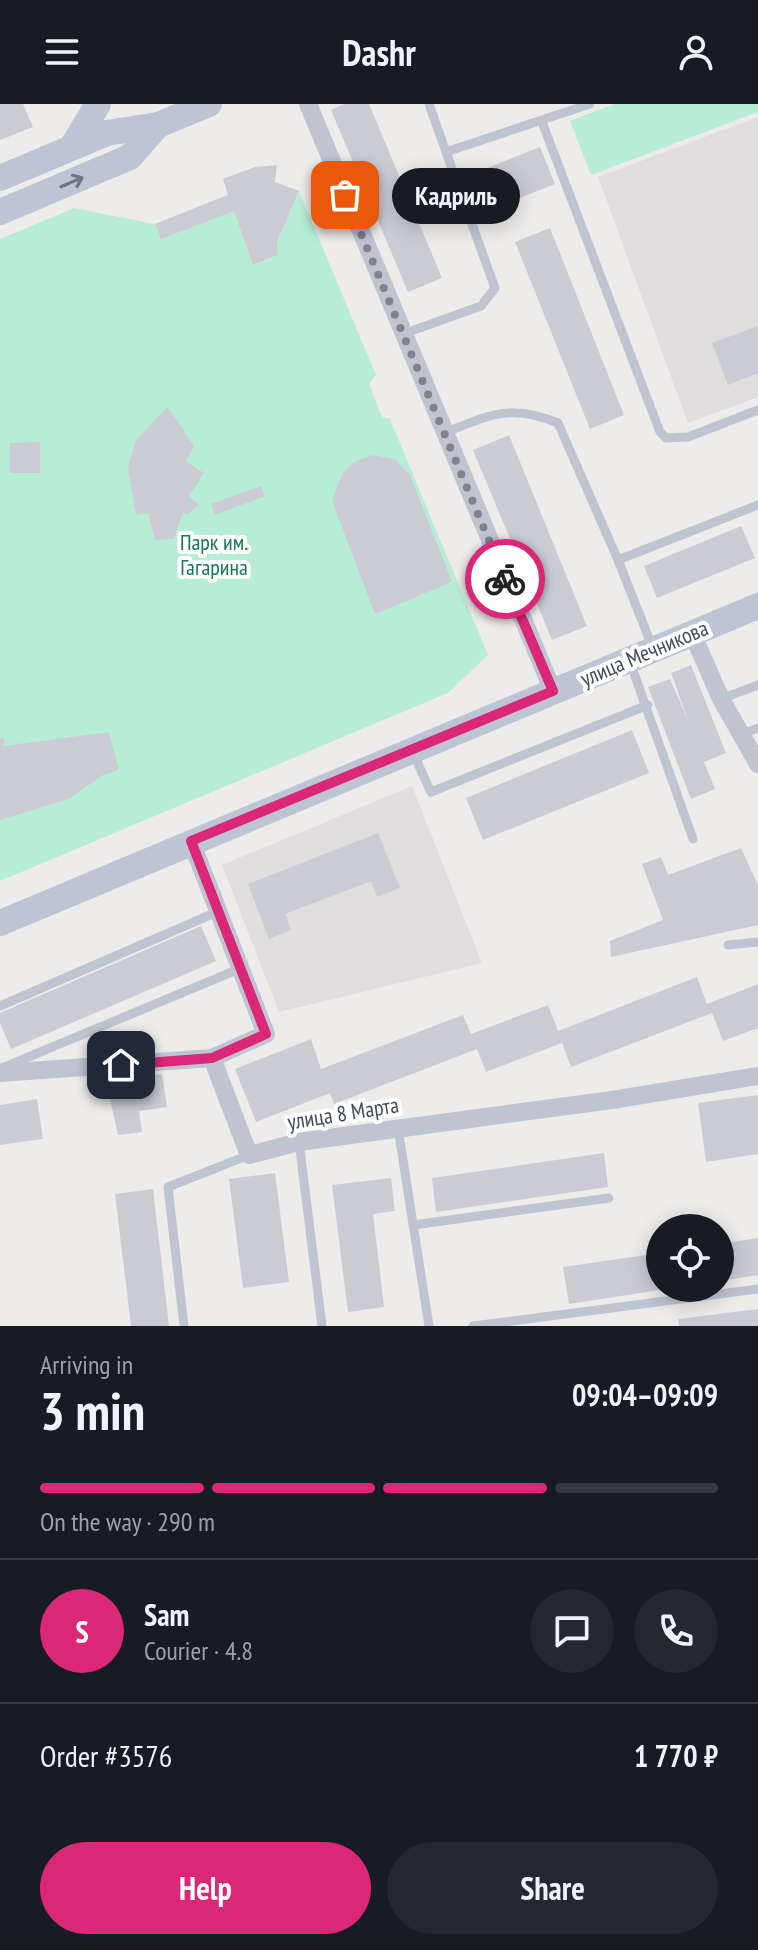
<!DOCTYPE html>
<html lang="en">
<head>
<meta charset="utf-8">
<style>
	:root { --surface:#171b24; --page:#242831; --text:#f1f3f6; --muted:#9ea1a6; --line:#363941; --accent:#db2777 }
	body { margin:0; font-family:"PT Sans Narrow",sans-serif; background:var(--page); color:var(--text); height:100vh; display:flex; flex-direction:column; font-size:30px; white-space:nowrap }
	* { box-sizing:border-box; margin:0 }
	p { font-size:26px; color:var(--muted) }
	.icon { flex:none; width:44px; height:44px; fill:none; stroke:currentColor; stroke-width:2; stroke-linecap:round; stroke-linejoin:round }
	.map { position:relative; height:1222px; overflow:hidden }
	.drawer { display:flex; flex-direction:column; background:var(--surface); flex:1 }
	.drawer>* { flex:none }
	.controls { position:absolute; left:646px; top:1110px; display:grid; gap:16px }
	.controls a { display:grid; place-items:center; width:88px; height:88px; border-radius:50%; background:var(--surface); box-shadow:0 4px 20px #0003; font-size:40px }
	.pin { position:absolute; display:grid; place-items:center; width:68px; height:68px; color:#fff; margin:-34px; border-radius:16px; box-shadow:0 4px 12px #0006 }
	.courier { position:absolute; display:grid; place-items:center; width:80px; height:80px; margin:-40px; border:6px solid #db2777; border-radius:50%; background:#fff; color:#222; box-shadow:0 2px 10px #0007 }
	.bubble { position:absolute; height:56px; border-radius:28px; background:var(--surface); box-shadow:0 4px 20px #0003; font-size:26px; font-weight:600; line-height:56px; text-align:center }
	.head em { font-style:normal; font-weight:600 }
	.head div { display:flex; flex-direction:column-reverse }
	.head { display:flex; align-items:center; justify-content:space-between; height:136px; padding:0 40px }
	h1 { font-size:52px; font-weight:600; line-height:60px }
	.bar { display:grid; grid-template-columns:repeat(4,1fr); gap:12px 8px; align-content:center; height:96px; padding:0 40px }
	.bar i { height:10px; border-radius:6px; background:var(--line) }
	.bar .selected { background:var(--accent) }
	.bar p { grid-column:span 4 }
	.line { display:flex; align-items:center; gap:20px; padding:0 40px; border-top:2px solid var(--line) }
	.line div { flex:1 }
	.round { display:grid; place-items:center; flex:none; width:84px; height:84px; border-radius:42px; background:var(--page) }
	.cta { display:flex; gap:16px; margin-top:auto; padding:16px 40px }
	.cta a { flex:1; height:92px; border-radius:48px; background:var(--accent); color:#fff; font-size:32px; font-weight:600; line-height:92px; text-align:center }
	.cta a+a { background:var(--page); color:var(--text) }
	header { display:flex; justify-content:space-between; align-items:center; height:104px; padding:0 40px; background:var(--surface); font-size:36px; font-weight:600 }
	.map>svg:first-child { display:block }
	.education { fill:#dfdddd }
	.green { fill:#b8edd5 }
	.building { fill:#cbccd3 }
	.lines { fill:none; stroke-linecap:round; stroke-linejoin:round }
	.lane { stroke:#bec5d1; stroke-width:9 }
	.street { stroke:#bec5d1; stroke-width:18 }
	.secondary { stroke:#bdc5d5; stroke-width:26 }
	.oneway { stroke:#6e7684 }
	.done { stroke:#80838b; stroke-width:8; stroke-dasharray:0 14.4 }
	.route { stroke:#db2777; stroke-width:10 }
	.labels { text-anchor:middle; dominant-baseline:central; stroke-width:8; stroke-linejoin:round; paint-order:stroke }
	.park-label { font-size:22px; fill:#177757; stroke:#fff }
	.street-label { font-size:22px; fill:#444b58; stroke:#fff }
</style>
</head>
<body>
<header><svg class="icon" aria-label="menu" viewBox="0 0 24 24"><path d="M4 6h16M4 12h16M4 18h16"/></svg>Dashr<svg class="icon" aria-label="person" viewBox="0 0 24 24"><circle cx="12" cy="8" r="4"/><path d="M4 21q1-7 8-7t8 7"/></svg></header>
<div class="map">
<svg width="758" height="1222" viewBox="0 0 758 1222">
	<rect width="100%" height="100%" fill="#eeeceb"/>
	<g class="education">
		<polygon points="758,13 758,293 688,319 598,73"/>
		<polygon points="412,682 482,859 279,908 222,761"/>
	</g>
	<g class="green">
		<polygon points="614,0 758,0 758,8 591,71 570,17"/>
		<polygon points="299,87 376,271 369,280 382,313 390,315 488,551 448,589 0,777 0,135 74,104 155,120 228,91 254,161 278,151 277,138"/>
	</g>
	<g class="building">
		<polygon points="0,0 23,0 33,23 0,36"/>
		<polygon points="344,0 369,0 442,174 408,188 331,6"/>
		<polygon points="540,43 555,80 477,111 462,74"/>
		<polygon points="277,61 275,78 299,87 277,138 278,151 253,161 234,107 161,135 155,120 228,91 223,75 255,63"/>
		<polygon points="550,124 624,311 590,325 515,138"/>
		<polygon points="758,222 758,269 728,281 712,239"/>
		<polygon points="168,303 194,342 186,357 204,369 189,392 199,401 187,411 183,408 174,435 155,436 148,409 136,411 128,363 136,336"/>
		<polygon points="509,331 587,522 552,536 473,346"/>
		<polygon points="40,338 40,369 10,369 10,339"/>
		<polygon points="372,351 395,355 410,371 452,478 375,510 332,397 342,370 354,358"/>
		<polygon points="261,382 265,392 215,411 211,400"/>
		<polygon points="741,422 755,454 657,494 644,462"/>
		<polygon points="691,561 726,649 704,658 715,685 691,695 648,583 670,575 688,616 671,569"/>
		<polygon points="632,626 649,669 483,736 466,694"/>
		<polygon points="109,628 119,666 103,671 69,695 0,716 0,633 5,635 3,642"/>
		<polygon points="378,729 400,784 377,793 371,777 285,810 291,826 269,835 248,780"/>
		<polygon points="741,744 758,781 758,821 611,853 610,837 663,816 642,760 661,753 668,771"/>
		<polygon points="201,822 216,857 11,945 0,919 0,909"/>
		<polygon points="697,873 707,900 758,880 758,924 723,937 712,909 571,963 562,939 486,968 477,945 334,1000 330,989 256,1018 235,965 311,935 321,965 463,911 471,930 548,901 558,927"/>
		<polygon points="162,970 167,1003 139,1007 142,1028 118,1031 108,986 135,982 134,974"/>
		<polygon points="758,991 758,1050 706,1058 698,999"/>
		<polygon points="37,995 43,1035 0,1041 0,1001"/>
		<polygon points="604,1049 608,1083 436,1108 432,1074"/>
		<polygon points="275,1069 289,1178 243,1184 229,1075"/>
		<polygon points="391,1074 395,1107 373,1110 384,1203 348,1208 332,1081"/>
		<polygon points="153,1085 169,1222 131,1222 115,1090"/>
		<polygon points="758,1134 758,1171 720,1177 720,1140"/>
		<polygon points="660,1149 660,1186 569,1200 563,1163"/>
		<polygon points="758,1205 758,1222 679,1222 678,1215"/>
	</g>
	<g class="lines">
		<g class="lane">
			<polyline points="429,0 446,48 590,0"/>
			<polyline points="542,18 660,328 666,334 688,333 758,306"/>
			<polyline points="403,230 481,202 495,184 446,48"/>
			<path d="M444,329c46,-18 66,-30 114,-10l60,137 140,-55"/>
			<polyline points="618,456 652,542"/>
			<polyline points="630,558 693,735"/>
			<polyline points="721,595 758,581"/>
			<polyline points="743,630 758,624"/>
			<polyline points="413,649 431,688 648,601"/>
			<polyline points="728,841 758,838"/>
			<polyline points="0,902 217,808"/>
			<polyline points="2,964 239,865"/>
			<polyline points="398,1024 429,1222"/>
			<polyline points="299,1038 322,1222"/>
			<polyline points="413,1121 609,1094"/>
			<polyline points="184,1222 168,1083 249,1051"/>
			<polyline points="473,1222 758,1185"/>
		</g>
		<g class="street">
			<polyline points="308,0 553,587"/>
			<polyline points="692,529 721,595 758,660"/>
			<polyline points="191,737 266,930 212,954"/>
			<polyline points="0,969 212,954 249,1051 299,1038 612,996 758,972"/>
		</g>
		<g class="secondary">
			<polyline points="72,43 98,0"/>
			<polyline points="0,74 107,29 158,21 209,0"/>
			<polyline points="0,108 130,53 158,21"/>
			<polyline points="0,819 758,502"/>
		</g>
	</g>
	<defs><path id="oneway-shaft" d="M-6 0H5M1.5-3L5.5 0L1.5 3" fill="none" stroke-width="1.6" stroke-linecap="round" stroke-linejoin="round" transform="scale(2)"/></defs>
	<use class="oneway" href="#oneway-shaft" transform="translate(72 78) rotate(-23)"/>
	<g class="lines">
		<polyline class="done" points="345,91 505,475"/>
		<polyline class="route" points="121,961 212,954 266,930 191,737 553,587 505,475"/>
	</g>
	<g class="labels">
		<g class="park-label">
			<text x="214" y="438">Парк им.<tspan x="214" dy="25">Гагарина</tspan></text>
		</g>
		<g class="street-label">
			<text transform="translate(644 549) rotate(-23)">улица Мечникова</text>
			<text transform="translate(343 1009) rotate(-9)">улица 8 Марта</text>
		</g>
	</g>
</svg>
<div class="controls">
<a><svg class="icon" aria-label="locate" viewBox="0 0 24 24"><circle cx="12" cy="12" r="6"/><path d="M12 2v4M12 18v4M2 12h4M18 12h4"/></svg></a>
</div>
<div class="pin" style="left:345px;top:91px;background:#ea580c"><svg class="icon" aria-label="bag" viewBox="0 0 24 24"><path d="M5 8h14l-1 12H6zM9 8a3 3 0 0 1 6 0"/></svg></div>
<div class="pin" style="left:121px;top:961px;background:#1f2937"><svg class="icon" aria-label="home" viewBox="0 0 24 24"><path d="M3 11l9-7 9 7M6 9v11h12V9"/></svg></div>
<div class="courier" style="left:505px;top:475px"><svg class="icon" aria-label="bike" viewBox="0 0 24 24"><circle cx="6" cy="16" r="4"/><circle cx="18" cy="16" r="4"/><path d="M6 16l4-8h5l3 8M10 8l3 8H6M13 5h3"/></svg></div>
<div class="bubble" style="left:392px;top:64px;width:128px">Кадриль</div>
</div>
<section class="drawer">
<div class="head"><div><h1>3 min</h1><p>Arriving in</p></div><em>09:04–09:09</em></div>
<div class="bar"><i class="selected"></i><i class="selected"></i><i class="selected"></i><i></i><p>On the way · 290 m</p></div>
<div class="line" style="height:144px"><b class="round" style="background:var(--accent);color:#fff">S</b><div><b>Sam</b><p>Courier · 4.8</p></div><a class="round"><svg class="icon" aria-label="chat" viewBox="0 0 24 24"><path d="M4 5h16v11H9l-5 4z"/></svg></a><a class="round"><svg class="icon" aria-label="phone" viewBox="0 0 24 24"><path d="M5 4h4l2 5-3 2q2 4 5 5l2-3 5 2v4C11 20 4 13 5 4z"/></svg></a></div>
<div class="line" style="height:104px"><div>Order #3576</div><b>1 770 ₽</b></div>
<div class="cta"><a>Help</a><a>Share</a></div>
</section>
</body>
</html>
